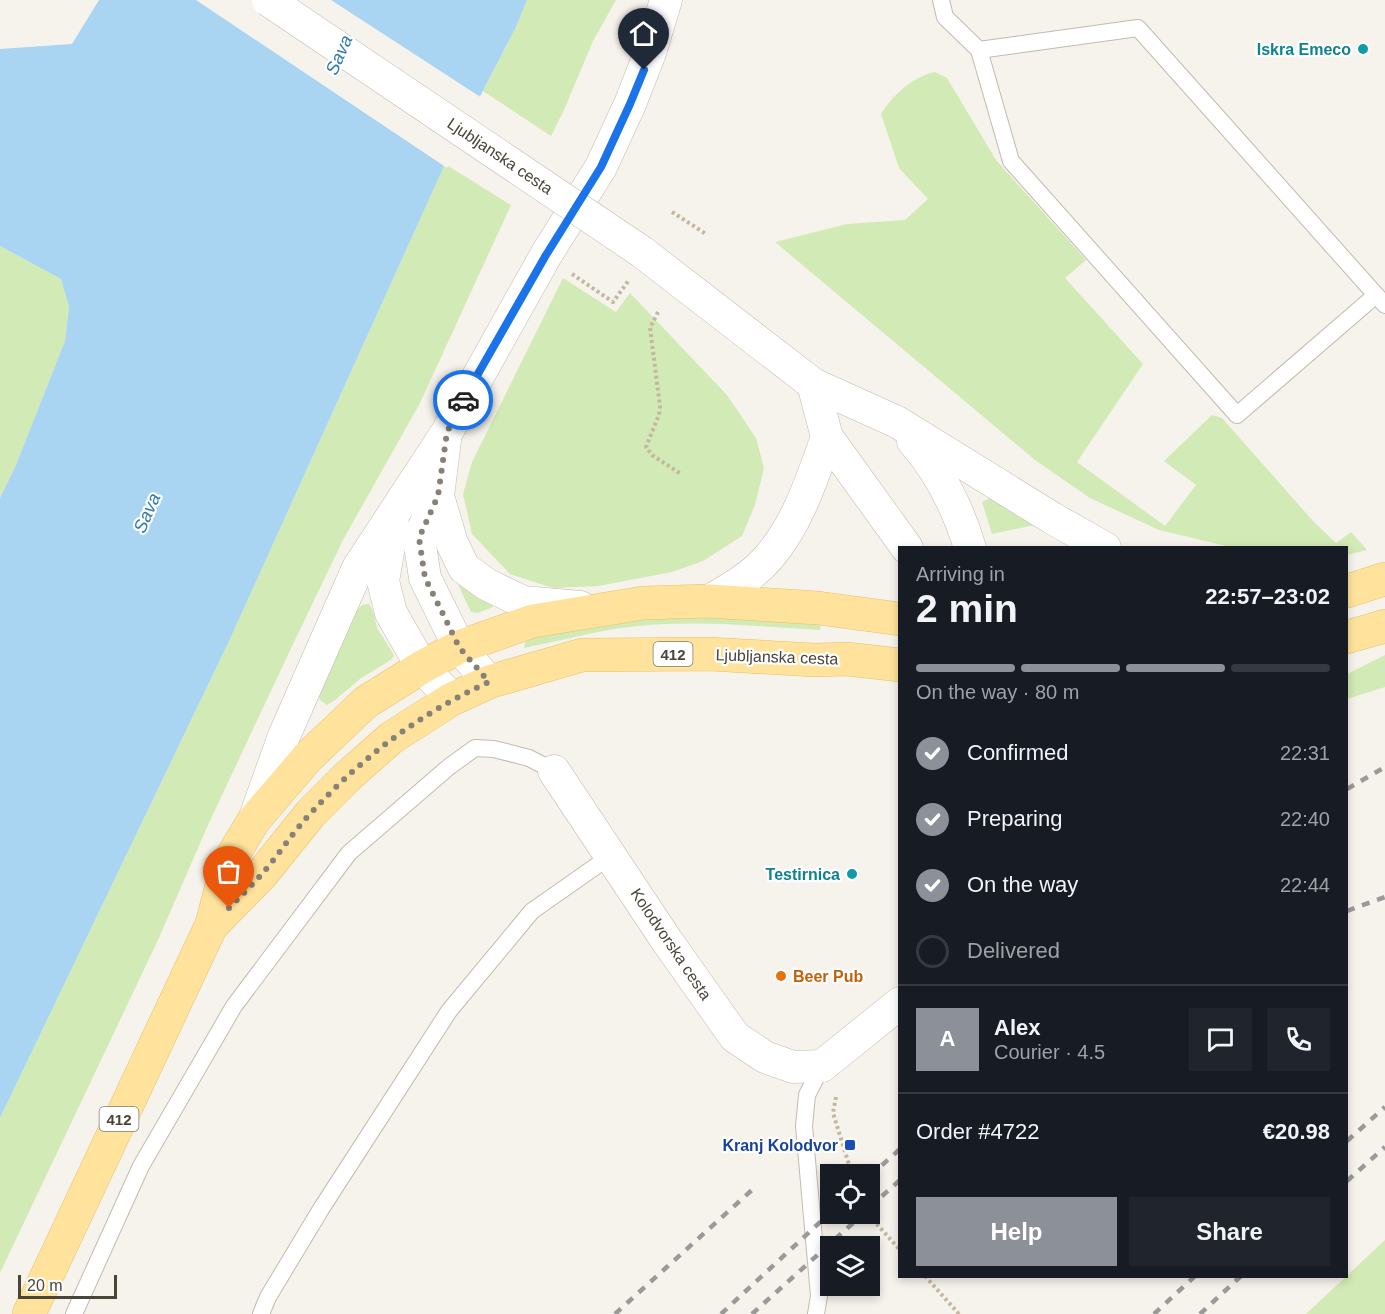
<!DOCTYPE html>
<html lang="en">
<head>
<meta charset="utf-8">
<style>
	:root { --surface:#171b24; --page:#20242c; --text:#f1f3f6; --muted:#9ea1a6; --line:#363941; --accent:#8c9099 }
	body { margin:0; font-family:Arial,sans-serif; background:var(--page); color:var(--text); height:100vh; display:flex; flex-direction:column; font-size:22px; white-space:nowrap }
	* { box-sizing:border-box; margin:0 }
	p { font-size:20px; color:var(--muted) }
	.icon { flex:none; width:33px; height:33px; fill:none; stroke:currentColor; stroke-width:2; stroke-linecap:round; stroke-linejoin:round }
	.map { position:relative; flex:1; overflow:hidden }
	.panel { position:absolute; left:898px; top:546px; width:450px; height:732px; display:flex; flex-direction:column; background:var(--surface); border-radius:0px; box-shadow:0 3px 9px #0003 }
	.panel>* { flex:none }
	.controls { position:absolute; left:820px; top:1164px; display:grid; gap:12px }
	.controls a { display:grid; place-items:center; width:60px; height:60px; border-radius:0px; background:var(--surface); box-shadow:0 3px 9px #0003; font-size:30px }
	.scale { position:absolute; left:18px; bottom:15px; width:99px; box-sizing:border-box; padding-left:6px; border:3px solid #4b4439; border-top:0; font-size:16px; line-height:21px; white-space:nowrap; color:#4b4439; -webkit-text-stroke:4px #fff; paint-order:stroke }
	.pin { position:absolute; display:grid; place-items:center; width:51px; height:51px; color:#fff; margin:-62px -26px; border-radius:50% 50% 50% 0; rotate:-45deg; box-shadow:0 0 6px #0007 }
	.pin .icon { rotate:45deg }
	.courier { position:absolute; display:grid; place-items:center; width:60px; height:60px; margin:-30px; border:4px solid #1a73e8; border-radius:50%; background:#fff; color:#222; box-shadow:0 2px 8px #0007 }
	.overview em { font-style:normal; font-weight:600 }
	.overview div { display:flex; flex-direction:column-reverse }
	.overview { display:flex; align-items:center; justify-content:space-between; height:102px; padding:0 18px }
	h1 { font-size:39px; font-weight:600; line-height:45px }
	.bar { display:grid; grid-template-columns:repeat(4,1fr); gap:9px 6px; align-content:center; height:72px; padding:0 18px }
	.bar i { height:8px; border-radius:4px; background:var(--line) }
	.bar .selected { background:var(--accent) }
	.bar p { grid-column:span 4 }
	.line { display:flex; align-items:center; gap:15px; padding:0 18px; border-top:2px solid var(--line) }
	.line div { flex:1 }
	.round { display:grid; place-items:center; flex:none; width:63px; height:63px; border-radius:0px; background:var(--page) }
	ol { padding:0 18px; list-style:none }
	li { display:flex; align-items:center; gap:18px; height:66px }
	li p { margin-inline-start:auto }
	li .icon { padding:6px; border-radius:50%; background:var(--accent); color:#fff; stroke-width:4 }
	li:last-child { color:var(--muted) }
	li i { width:33px; height:33px; border:3px solid var(--line); border-radius:50% }
	.action { display:flex; gap:12px; margin-top:auto; padding:12px 18px }
	.action a { flex:1; height:69px; border-radius:0px; background:var(--accent); color:#fff; font-size:24px; font-weight:600; line-height:69px; text-align:center }
	.action a+a { background:var(--page); color:var(--text) }
	.map>svg:first-child { display:block }
	.green { fill:#d2eab5 }
	.water { fill:#a9d4f2 }
	.pier { fill:#f6f3ec }
	.lines { fill:none; stroke-linecap:round; stroke-linejoin:round }
	.lane-casing { stroke:#c2bbae; stroke-width:18 }
	.street-casing { stroke:#c2bbae; stroke-width:33 }
	.primary-casing { stroke:#e6c16a; stroke-width:34 }
	.path { stroke:#c4b79f; stroke-width:4; stroke-dasharray:3 3; stroke-linecap:butt }
	.lane { stroke:#fff; stroke-width:16 }
	.street { stroke:#fff; stroke-width:32 }
	.primary { stroke:#ffe39c; stroke-width:33 }
	.rail { stroke:#9a9a9a; stroke-width:4.5; stroke-dasharray:8 8; stroke-linecap:butt }
	.street-bridge-casing { stroke:#c2bbae; stroke-width:33; stroke-linecap:butt }
	.street-bridge { stroke:#fff; stroke-width:32 }
	.done { stroke:#878178; stroke-width:6; stroke-dasharray:0 10.8 }
	.route { stroke:#1a73e8; stroke-width:8 }
	.culture-dot { fill:#0f9aa8; stroke:#fff; stroke-width:2 }
	.food-dot { fill:#e8710a; stroke:#fff; stroke-width:2 }
	.transit-dot { fill:#1a4fb4; stroke:#fff; stroke-width:2 }
	.labels { text-anchor:middle; dominant-baseline:central; stroke-width:4.5; stroke-linejoin:round; paint-order:stroke }
	.shield { fill:#fff; stroke:#817c74; stroke-width:1.5 }
	.shield-label { font-size:15px; font-weight:bold; fill:#4b4439 }
	.culture-label { font-size:16px; font-weight:bold; fill:#0d838f; stroke:#fff; text-anchor:end }
	.street-label { font-size:16px; fill:#4b4439; stroke:#fff }
	.food-label { font-size:16px; font-weight:bold; fill:#c56008; stroke:#fff; text-anchor:start }
	.transit-label { font-size:16px; font-weight:bold; fill:#164399; stroke:#fff; text-anchor:end }
	.water-label { font-size:18px; font-style:italic; fill:#2e7ab2; stroke:#fff }
</style>
</head>
<body>
<div class="map">
<svg width="1385" height="1314" viewBox="0 0 1385 1314">
	<rect width="100%" height="100%" fill="#f6f3ec"/>
	<g class="green">
		<polygon points="527,0 616,0 593,41 564,110 551,136 483,91 516,27"/>
		<path d="M935,72l12,6 49,82 90,100 -21,18 78,86 -66,98 88,64 31,-41 -32,-24 48,-46 10,3 91,103 23,22 15,-11 16,18 -20,5v-7l-117,-1 -71,-17 -69,-32 -55,-38 -260,-218 72,-18 58,-4 23,-21 -29,-31 -18,-54c12,-19 31,-37 54,-42z"/>
		<polygon points="445,164 511,205 420,403 343,540 294,642 208,825 158,940 0,1273 0,1118 230,639"/>
		<polygon points="0,246 61,279 69,307 65,341 16,465 0,498"/>
		<polygon points="563,278 616,312 630,293 727,395 756,438 764,468 755,505 742,536 703,561 672,572 598,586 553,588 510,574 472,534 463,494 472,462"/>
		<polygon points="994,496 1039,524 992,534 982,502"/>
		<polygon points="445,557 486,595 493,607 478,613 471,612"/>
		<polygon points="369,604 373,611 377,628 394,655 392,659 360,679 335,700 327,705 320,700 318,693 357,610 362,605"/>
		<path d="M667,613l154,10 -1,7c-69,-4 -138,-12 -206,-1 -30,5 -60,13 -90,19l2,-11z"/>
		<polygon points="1385,655 1385,687 1347,699 1347,674"/>
		<polygon points="1385,1240 1385,1314 1306,1314"/>
	</g>
	<polygon class="water" points="99,0 527,0 516,27 445,164 230,639 0,1118 0,498 16,465 65,341 69,307 61,279 0,246 0,49 72,44"/>
	<polygon class="pier" points="196,0 331,0 482,98 447,168"/>
	<g class="lines">
		<g class="lane-casing">
			<g id="lane">
				<polyline points="941,0 945,17 979,50 1011,161 1237,415 1376,295 1385,305"/>
				<polyline points="979,50 1138,28 1376,295"/>
				<polyline points="74,1314 141,1166 234,1006 349,853 450,766 475,748 494,749 529,758 554,771"/>
				<polyline points="261,1314 268,1297 321,1209 449,1011 532,911 612,855"/>
				<polyline points="816,1314 819,1296 804,1126 807,1095 822,1066"/>
			</g>
		</g>
		<g class="street-casing">
			<g id="street">
				<polyline points="642,252 813,384 897,422 1052,518 1105,548"/>
				<polyline points="813,384 827,437 907,548"/>
				<polyline points="445,440 438,496 452,543 464,568 486,584 523,602 580,607"/>
				<path d="M913,441c27,31 45,67 57,107"/>
				<polyline points="438,496 419,538 425,578 459,647 489,682"/>
				<polyline points="393,524 383,581 391,613 422,667 452,699"/>
				<path d="M709,601c21,-12 44,-25 60,-44 29,-34 43,-78 58,-120"/>
				<polyline points="554,771 667,941 735,1037 765,1057 793,1067 822,1066 900,1003"/>
				<polyline points="255,817 284,736 358,568 447,432 546,255 601,167 630,104 650,53 666,0"/>
			</g>
		</g>
		<g class="primary-casing">
			<g id="primary">
				<polyline points="1347,591 1385,579"/>
				<polyline points="1347,637 1385,626"/>
				<polyline points="214,923 262,874 311,813 347,777 391,738 452,699 489,682 582,655 709,654 814,660 847,659 900,665"/>
				<polyline points="29,1314 212,924 227,865 254,820 308,757 366,702 422,667 459,647 533,621 643,603 709,601 818,608 900,619"/>
			</g>
		</g>
		<g class="path">
			<polyline points="672,212 706,234"/>
			<polyline points="572,274 613,302 629,280"/>
			<polyline points="658,312 650,328 660,406 659,415 646,447 652,455 681,474"/>
			<polyline points="836,1097 833,1113 852,1174"/>
			<polyline points="870,1214 874,1221 900,1250"/>
			<polyline points="925,1276 959,1314"/>
		</g>
		<use href="#lane" class="lane"/>
		<use href="#street" class="street"/>
		<use href="#primary" class="primary"/>
		<g class="rail">
			<polyline points="1347,789 1385,767"/>
			<polyline points="1347,911 1385,897"/>
			<polyline points="1347,1141 1385,1107"/>
			<polyline points="870,1176 900,1149"/>
			<polyline points="1347,1181 1385,1147"/>
			<polyline points="870,1207 900,1180"/>
			<polyline points="615,1314 753,1189"/>
			<polyline points="721,1314 831,1212"/>
			<polyline points="752,1314 863,1214"/>
			<polyline points="1154,1314 1195,1276"/>
			<polyline points="1200,1314 1241,1276"/>
		</g>
		<g class="street-bridge-casing">
			<polyline id="street-bridge" points="268,0 642,252"/>
		</g>
		<use href="#street-bridge" class="street-bridge"/>
	</g>
	<g class="lines">
		<path class="done" d="M229,908c11,-11 22,-22 32,-33 17,-19 31,-42 49,-61 52,-57 109,-100 179,-132l-30,-35 -18,-37 -16,-32 -6,-40 19,-42 9,-64 16,-32"/>
		<polyline class="route" points="463,400 546,255 601,167 630,104 644,70"/>
	</g>
	<g class="culture-dot">
		<circle cx="1363" cy="49" r="6"/>
		<circle cx="852" cy="874" r="6"/>
	</g>
	<circle class="food-dot" cx="781" cy="976" r="6"/>
	<rect class="transit-dot" x="844" y="1139" width="12" height="12" rx="3"/>
	<g class="labels">
		<g class="shield">
			<rect x="653.5" y="642" width="39" height="24" rx="4.5"/>
			<rect x="99.5" y="1107" width="39" height="24" rx="4.5"/>
		</g>
		<g class="shield-label">
			<text x="673" y="654">412</text>
			<text x="119" y="1119">412</text>
		</g>
		<g class="culture-label">
			<text x="1351" y="49">Iskra Emeco</text>
			<text x="840" y="874">Testirnica</text>
		</g>
		<g class="street-label">
			<text transform="translate(500 156) rotate(34)">Ljubljanska cesta</text>
			<text transform="translate(777 657) rotate(2)">Ljubljanska cesta</text>
			<text transform="translate(671 944) rotate(56)">Kolodvorska cesta</text>
		</g>
		<g class="food-label">
			<text x="793" y="976">Beer Pub</text>
		</g>
		<g class="transit-label">
			<text x="838" y="1145">Kranj Kolodvor</text>
		</g>
		<g class="water-label">
			<text transform="translate(339 55) rotate(-66)">Sava</text>
			<text transform="translate(147 513) rotate(-66)">Sava</text>
		</g>
	</g>
</svg>
<div class="controls">
<a><svg class="icon" aria-label="locate" viewBox="0 0 24 24"><circle cx="12" cy="12" r="6"/><path d="M12 2v4M12 18v4M2 12h4M18 12h4"/></svg></a>
<a><svg class="icon" aria-label="layers" viewBox="0 0 24 24"><path d="M12 4l9 5-9 5-9-5zM3 14l9 5 9-5"/></svg></a>
</div>
<div class="scale">20 m</div>
<div class="pin" style="left:229px;top:908px;background:#ea580c"><svg class="icon" aria-label="bag" viewBox="0 0 24 24"><path d="M5 8h14l-1 12H6zM9 8a3 3 0 0 1 6 0"/></svg></div>
<div class="pin" style="left:644px;top:70px;background:#1f2937"><svg class="icon" aria-label="home" viewBox="0 0 24 24"><path d="M3 11l9-7 9 7M6 9v11h12V9"/></svg></div>
<div class="courier" style="left:463px;top:400px"><svg class="icon" aria-label="car" viewBox="0 0 24 24"><path d="M5 17H2v-5l4-1 3-4h7l3 4 3 1v5h-3M9 17h6M6 11h13"/><circle cx="7" cy="17" r="2"/><circle cx="17" cy="17" r="2"/></svg></div>
<section class="panel">
<div class="overview"><div><h1>2 min</h1><p>Arriving in</p></div><em>22:57–23:02</em></div>
<div class="bar"><i class="selected"></i><i class="selected"></i><i class="selected"></i><i></i><p>On the way · 80 m</p></div>
<ol>
<li><svg class="icon" aria-label="check" viewBox="0 0 24 24"><path d="M5 12l5 5 9-10"/></svg>Confirmed<p>22:31</p></li>
<li><svg class="icon" aria-label="check" viewBox="0 0 24 24"><path d="M5 12l5 5 9-10"/></svg>Preparing<p>22:40</p></li>
<li><svg class="icon" aria-label="check" viewBox="0 0 24 24"><path d="M5 12l5 5 9-10"/></svg>On the way<p>22:44</p></li>
<li><i></i>Delivered</li>
</ol>
<div class="line" style="height:108px"><b class="round" style="background:var(--accent);color:#fff">A</b><div><b>Alex</b><p>Courier · 4.5</p></div><a class="round"><svg class="icon" aria-label="chat" viewBox="0 0 24 24"><path d="M4 5h16v11H9l-5 4z"/></svg></a><a class="round"><svg class="icon" aria-label="phone" viewBox="0 0 24 24"><path d="M5 4h4l2 5-3 2q2 4 5 5l2-3 5 2v4C11 20 4 13 5 4z"/></svg></a></div>
<div class="line" style="height:78px"><div>Order #4722</div><b>€20.98</b></div>
<div class="action"><a>Help</a><a>Share</a></div>
</section>
</div>
</body>
</html>
